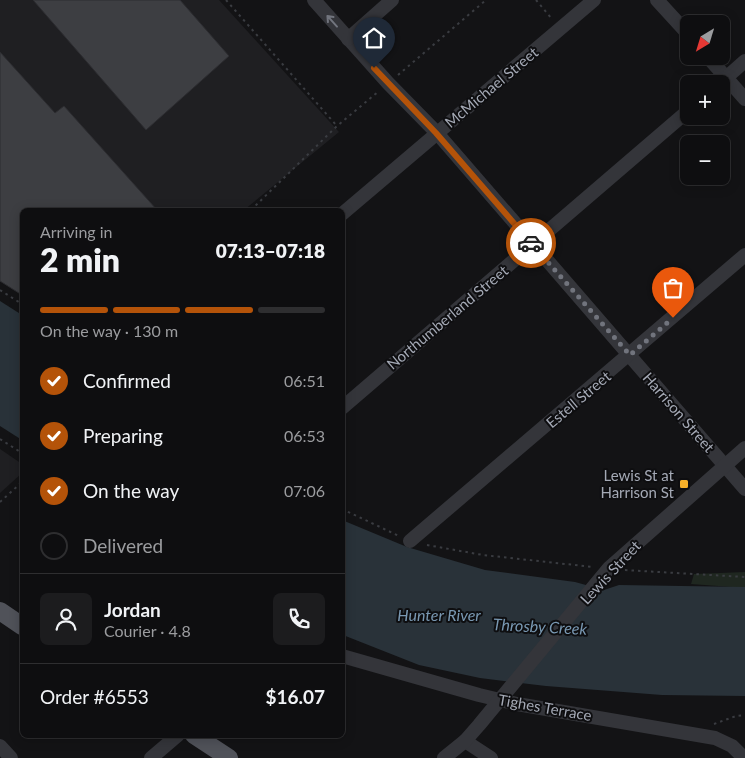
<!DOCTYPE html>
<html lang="en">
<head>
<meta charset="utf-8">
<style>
	:root { --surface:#0e0e10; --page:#1c1c1e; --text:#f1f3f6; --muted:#9b9c9f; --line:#2e2e30; --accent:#b45309 }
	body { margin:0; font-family:Lato,sans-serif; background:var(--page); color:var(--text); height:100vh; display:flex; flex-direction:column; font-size:19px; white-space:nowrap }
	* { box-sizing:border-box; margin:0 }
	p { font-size:16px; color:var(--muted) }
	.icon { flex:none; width:28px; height:28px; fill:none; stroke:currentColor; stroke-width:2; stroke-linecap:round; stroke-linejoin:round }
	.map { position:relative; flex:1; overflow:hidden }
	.drawer { position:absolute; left:20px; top:208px; width:325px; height:530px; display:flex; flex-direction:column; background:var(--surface); border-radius:8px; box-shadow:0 2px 12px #0003,0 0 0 1px var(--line) }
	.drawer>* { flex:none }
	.needle { width:32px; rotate:218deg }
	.tools { position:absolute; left:680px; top:15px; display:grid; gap:10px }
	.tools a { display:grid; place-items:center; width:50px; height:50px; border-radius:8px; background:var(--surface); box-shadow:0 2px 12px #0003,0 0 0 1px var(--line); font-size:25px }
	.pin { position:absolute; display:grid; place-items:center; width:42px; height:42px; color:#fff; margin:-51px -21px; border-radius:50% 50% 50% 0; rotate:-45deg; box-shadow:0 0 5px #0007 }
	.pin .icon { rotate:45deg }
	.courier { position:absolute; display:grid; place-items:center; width:50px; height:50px; margin:-25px; border:4px solid #b45309; border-radius:50%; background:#fff; color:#222; box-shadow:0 1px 6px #0007 }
	.summary em { font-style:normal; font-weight:800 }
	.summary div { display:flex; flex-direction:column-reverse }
	.summary { display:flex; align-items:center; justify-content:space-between; height:85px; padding:0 20px }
	h1 { font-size:32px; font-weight:800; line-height:38px }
	.bar { display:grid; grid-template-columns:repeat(4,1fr); gap:8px 5px; align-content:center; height:60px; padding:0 20px }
	.bar i { height:6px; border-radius:4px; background:var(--line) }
	.bar .selected { background:var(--accent) }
	.bar p { grid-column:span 4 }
	.line { display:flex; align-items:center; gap:12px; padding:0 20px; border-top:1px solid var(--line) }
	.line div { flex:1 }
	.round { display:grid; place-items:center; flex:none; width:52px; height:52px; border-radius:8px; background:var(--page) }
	ol { padding:0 20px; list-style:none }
	li { display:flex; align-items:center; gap:15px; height:55px }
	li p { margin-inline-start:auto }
	li .icon { padding:5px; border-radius:50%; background:var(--accent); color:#fff; stroke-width:4 }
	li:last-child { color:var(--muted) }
	li i { width:28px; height:28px; border:2px solid var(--line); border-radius:50% }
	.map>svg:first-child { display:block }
	.built { fill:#1f1f22 }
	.green { fill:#1f2720 }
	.water { fill:#293239 }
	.building { fill:#3d3e42; stroke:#2d2d31 }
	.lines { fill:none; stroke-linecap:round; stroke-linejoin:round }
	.path { stroke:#3a3c41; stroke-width:2; stroke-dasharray:2.5 4; stroke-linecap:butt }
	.minor { stroke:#34353a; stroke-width:14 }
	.major { stroke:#505259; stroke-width:18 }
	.oneway { stroke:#72757e }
	.done { stroke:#71747d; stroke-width:5; stroke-dasharray:0 9 }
	.route { stroke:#b45309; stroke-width:6 }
	.poi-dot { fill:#f7b029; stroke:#0e0e10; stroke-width:2 }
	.labels { text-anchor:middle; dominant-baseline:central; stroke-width:4; stroke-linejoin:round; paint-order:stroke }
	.street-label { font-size:15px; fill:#a4a9b5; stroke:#0e0e10 }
	.poi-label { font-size:15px; fill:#a4a9b5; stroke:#0e0e10; text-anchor:end }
	.water-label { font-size:16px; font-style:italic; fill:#7998b2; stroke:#0e0e10 }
</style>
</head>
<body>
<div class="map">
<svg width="745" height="758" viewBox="0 0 745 758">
	<rect width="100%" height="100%" fill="#131315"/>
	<g class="built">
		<polygon points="0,0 219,0 339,132 244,210 22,210 22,293 0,279"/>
		<polygon points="0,449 22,464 22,473 0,493"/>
	</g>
	<polygon class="green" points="745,572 745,588 691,584 694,574"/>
	<g class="water">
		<polygon points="0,301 22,315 22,440 0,426"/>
		<polygon points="342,520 407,547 485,570 575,582 604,590 619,585 745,587 745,696 662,695 546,686 480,678 419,665 343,635"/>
	</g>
	<g class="building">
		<polygon points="33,0 180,0 229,56 146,130"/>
		<polygon points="0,52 55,113 64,106 157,210 22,210 22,295 0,281"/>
	</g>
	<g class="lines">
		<g class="path">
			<polyline points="226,0 337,126"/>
			<polyline points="536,0 552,19"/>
			<polyline points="398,75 486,0"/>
			<polyline points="251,210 337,126 379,91"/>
			<polyline points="0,290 22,304"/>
			<polyline points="0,439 22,453"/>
			<polyline points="0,502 22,482"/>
			<polyline points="342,509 399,536"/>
			<polyline points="427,545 483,555 593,567"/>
			<polyline points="625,570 745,577"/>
			<polyline points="714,724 736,716 745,715"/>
		</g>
		<g class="minor">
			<polyline points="314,0 388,83 437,133 745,489"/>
			<polyline points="657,0 689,35"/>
			<polyline points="348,39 392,0"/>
			<polyline points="707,56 745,99"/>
			<polyline points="719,84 745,61"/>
			<polyline points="342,214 594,0"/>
			<polyline points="342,408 689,110"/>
			<polyline points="410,541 745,255"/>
			<polyline points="342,656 479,695 517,704 715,738 732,746 744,758"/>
			<polyline points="465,741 491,758"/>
			<polyline points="0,746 11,758"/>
			<polyline points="151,758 178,735"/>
			<polyline points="444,758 465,741 479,725 609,568 745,448"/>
		</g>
		<g class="major">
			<polyline points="0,611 22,626"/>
			<polyline points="194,735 229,758"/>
		</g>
	</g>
	<defs><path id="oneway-shaft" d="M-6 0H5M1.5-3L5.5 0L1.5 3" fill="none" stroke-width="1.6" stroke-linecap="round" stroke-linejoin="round" transform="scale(1.25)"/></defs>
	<use class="oneway" href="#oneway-shaft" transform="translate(332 21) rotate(-132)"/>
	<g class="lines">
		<polyline class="done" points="531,243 630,355 673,318"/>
		<polyline class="route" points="374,68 436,133 531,243"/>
	</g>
	<rect class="poi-dot" x="679" y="479" width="10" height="10" rx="2.5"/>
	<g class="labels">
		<g class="street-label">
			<text transform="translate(491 87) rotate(-40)">McMichael Street</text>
			<text transform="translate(447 317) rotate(-40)">Northumberland Street</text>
			<text transform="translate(578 399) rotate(-40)">Estell Street</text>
			<text transform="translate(679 412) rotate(49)">Harrison Street</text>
			<text transform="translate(610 572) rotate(-47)">Lewis Street</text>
			<text transform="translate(545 707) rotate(10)">Tighes Terrace</text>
		</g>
		<g class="poi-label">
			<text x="674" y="475">Lewis St at<tspan x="674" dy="17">Harrison St</tspan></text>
		</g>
		<g class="water-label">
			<text x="439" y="614">Hunter River</text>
			<text transform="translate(540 626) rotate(3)">Throsby Creek</text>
		</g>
	</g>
</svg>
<div class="tools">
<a><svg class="needle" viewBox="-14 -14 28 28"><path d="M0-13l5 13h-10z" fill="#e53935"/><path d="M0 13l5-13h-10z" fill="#9b9c9f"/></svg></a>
<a>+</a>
<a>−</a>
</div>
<div class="pin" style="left:673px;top:318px;background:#ea580c"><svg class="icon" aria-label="bag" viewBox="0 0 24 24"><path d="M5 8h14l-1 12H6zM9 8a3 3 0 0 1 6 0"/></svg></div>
<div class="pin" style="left:374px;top:68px;background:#1f2937"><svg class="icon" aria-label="home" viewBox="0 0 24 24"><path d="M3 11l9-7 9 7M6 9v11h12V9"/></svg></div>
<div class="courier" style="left:531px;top:243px"><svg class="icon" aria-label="car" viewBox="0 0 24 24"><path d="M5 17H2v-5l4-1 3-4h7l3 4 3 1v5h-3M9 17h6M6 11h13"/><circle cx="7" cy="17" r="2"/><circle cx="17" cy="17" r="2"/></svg></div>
<section class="drawer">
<div class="summary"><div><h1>2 min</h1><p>Arriving in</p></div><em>07:13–07:18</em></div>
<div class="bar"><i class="selected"></i><i class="selected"></i><i class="selected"></i><i></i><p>On the way · 130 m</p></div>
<ol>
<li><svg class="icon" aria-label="check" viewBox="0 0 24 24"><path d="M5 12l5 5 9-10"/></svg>Confirmed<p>06:51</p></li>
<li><svg class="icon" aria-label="check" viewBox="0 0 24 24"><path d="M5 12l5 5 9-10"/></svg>Preparing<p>06:53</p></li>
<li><svg class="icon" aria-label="check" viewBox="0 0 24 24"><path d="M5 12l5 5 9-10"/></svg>On the way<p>07:06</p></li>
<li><i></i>Delivered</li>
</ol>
<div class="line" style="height:90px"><a class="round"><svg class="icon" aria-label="person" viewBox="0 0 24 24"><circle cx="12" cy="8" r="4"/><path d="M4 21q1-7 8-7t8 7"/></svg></a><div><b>Jordan</b><p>Courier · 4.8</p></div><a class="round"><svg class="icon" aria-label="phone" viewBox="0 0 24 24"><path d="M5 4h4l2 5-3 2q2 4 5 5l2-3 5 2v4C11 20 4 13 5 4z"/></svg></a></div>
<div class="line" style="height:65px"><div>Order #6553</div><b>$16.07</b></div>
</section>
</div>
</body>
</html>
